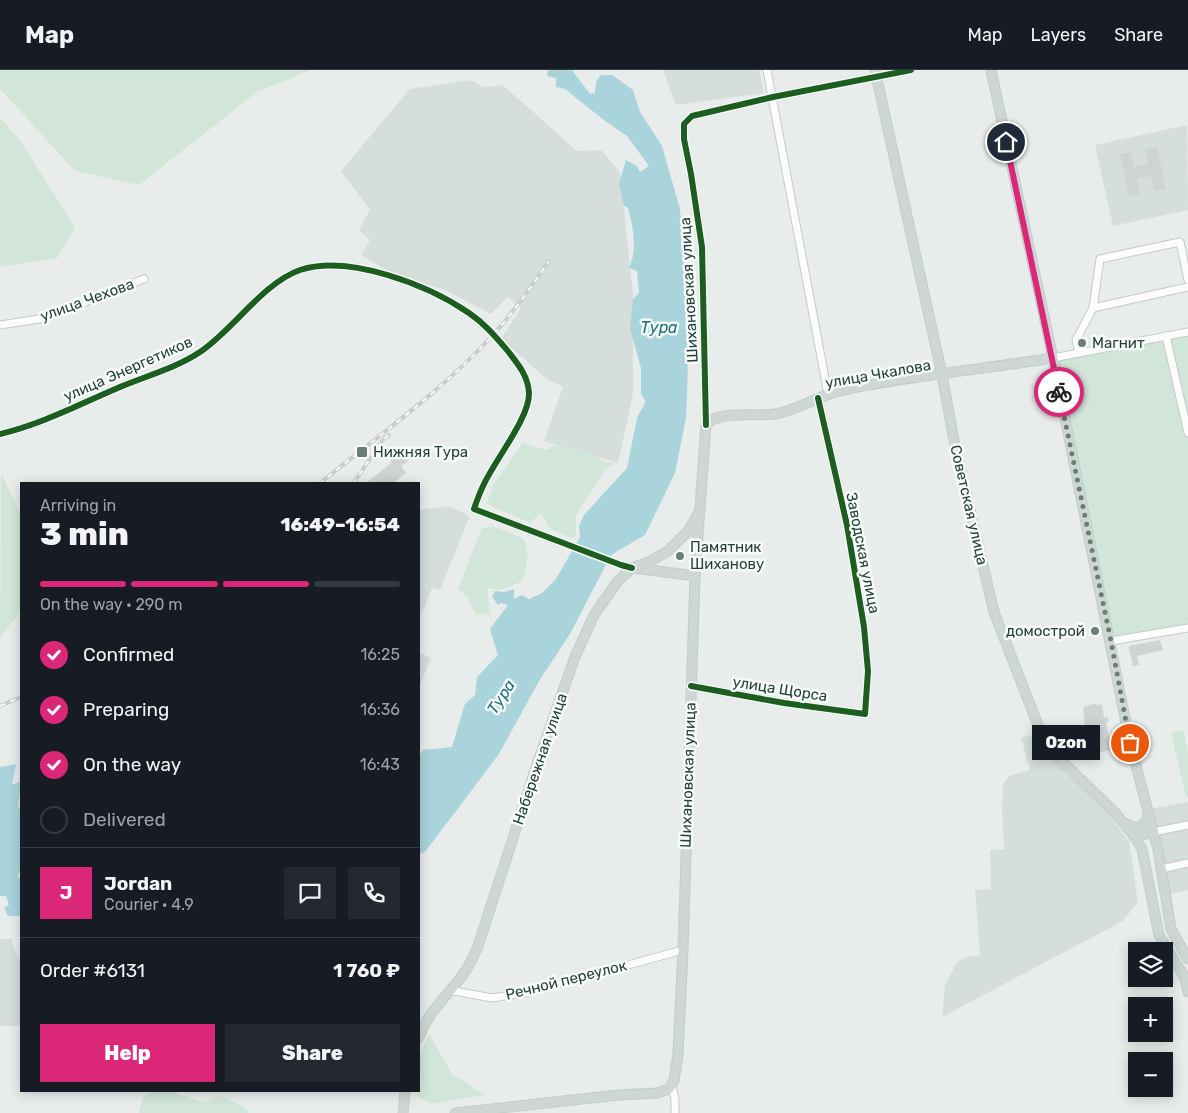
<!DOCTYPE html>
<html lang="en">
<head>
<meta charset="utf-8">
<style>
	:root { --surface:#171b24; --page:#242831; --text:#f1f3f6; --muted:#9ea1a6; --line:#363941; --accent:#db2777 }
	body { margin:0; font-family:Rubik,sans-serif; background:var(--page); color:var(--text); height:100vh; display:flex; flex-direction:column; font-size:19px; white-space:nowrap }
	* { box-sizing:border-box; margin:0 }
	p { font-size:16px; color:var(--muted) }
	.icon { flex:none; width:28px; height:28px; fill:none; stroke:currentColor; stroke-width:2; stroke-linecap:round; stroke-linejoin:round }
	.map { position:relative; flex:1; overflow:hidden }
	.panel { position:absolute; left:20px; top:412px; width:400px; height:610px; display:flex; flex-direction:column; background:var(--surface); border-radius:0px; box-shadow:0 2px 12px #0003 }
	.panel>* { flex:none }
	.fabs { position:absolute; left:1128px; top:872px; display:grid; gap:10px }
	.fabs a { display:grid; place-items:center; width:45px; height:45px; border-radius:0px; background:var(--surface); box-shadow:0 2px 12px #0003; font-size:25px }
	.pin { position:absolute; display:grid; place-items:center; width:42px; height:42px; color:#fff; margin:-21px; border:2px solid #fff; border-radius:50%; box-shadow:0 1px 5px #0007 }
	.courier { position:absolute; display:grid; place-items:center; width:50px; height:50px; margin:-25px; border:4px solid #db2777; border-radius:50%; background:#fff; color:#222; box-shadow:0 1px 6px #0007 }
	.bubble { position:absolute; height:35px; border-radius:0px; background:var(--surface); box-shadow:0 2px 12px #0003; font-size:16px; font-weight:800; line-height:35px; text-align:center }
	.overview em { font-style:normal; font-weight:800 }
	.overview div { display:flex; flex-direction:column-reverse }
	.overview { display:flex; align-items:center; justify-content:space-between; height:85px; padding:0 20px }
	h1 { font-size:32px; font-weight:800; line-height:38px }
	.bar { display:grid; grid-template-columns:repeat(4,1fr); gap:8px 5px; align-content:center; height:60px; padding:0 20px }
	.bar i { height:6px; border-radius:4px; background:var(--line) }
	.bar .current { background:var(--accent) }
	.bar p { grid-column:span 4 }
	.line { display:flex; align-items:center; gap:12px; padding:0 20px; border-top:1px solid var(--line) }
	.line div { flex:1 }
	.round { display:grid; place-items:center; flex:none; width:52px; height:52px; border-radius:0px; background:var(--page) }
	ol { padding:0 20px; list-style:none }
	li { display:flex; align-items:center; gap:15px; height:55px }
	li p { margin-inline-start:auto }
	li .icon { padding:5px; border-radius:50%; background:var(--accent); color:#fff; stroke-width:4 }
	li:last-child { color:var(--muted) }
	li i { width:28px; height:28px; border:2px solid var(--line); border-radius:50% }
	.button { display:flex; gap:10px; margin-top:auto; padding:10px 20px }
	.button a { flex:1; height:58px; border-radius:0px; background:var(--accent); color:#fff; font-size:20px; font-weight:800; line-height:58px; text-align:center }
	.button a+a { background:var(--page); color:var(--text) }
	header { display:flex; align-items:center; gap:30px; box-sizing:border-box; height:70px; padding:0 25px; background:var(--surface); border-bottom:1px solid var(--line) }
	header strong { font-size:24px }
	nav { display:flex; gap:28px; margin-inline-start:auto; font-size:18px }
	.map>svg:first-child { display:block }
	.built { fill:#d6dedb }
	.green { fill:#d1e6d8 }
	.water { fill:#a9d4db }
	.building { fill:#cfd4d2 }
	.lines { fill:none; stroke-linecap:round; stroke-linejoin:round }
	.minor-casing { stroke:#c5cac8; stroke-width:9 }
	.major-casing { stroke:#c3ccc9; stroke-width:11 }
	.minor { stroke:#fcfcfc; stroke-width:7 }
	.major { stroke:#cfd7d5; stroke-width:9 }
	.rail-casing { stroke:#c9cdcc; stroke-width:4 }
	.rail { stroke:#f7fbf9; stroke-width:2; stroke-dasharray:5.5; stroke-linecap:butt }
	.cycleway-casing { stroke:#f7fbf9; stroke-width:9 }
	.cycleway { stroke:#1b5e20; stroke-width:6 }
	.done { stroke:#697e78; stroke-width:5; stroke-dasharray:0 9 }
	.route { stroke:#db2777; stroke-width:6 }
	.poi-dot { fill:#697e78; stroke:#f7fbf9; stroke-width:2 }
	.labels { text-anchor:middle; dominant-baseline:central; stroke-width:5; stroke-linejoin:round; paint-order:stroke }
	.street-label { font-size:15px; fill:#24423a; stroke:#f7fbf9 }
	.poi-label { font-size:15px; fill:#24423a; stroke:#f7fbf9; text-anchor:start }
	.water-label { font-size:16px; font-style:italic; fill:#1c6f80; stroke:#f7fbf9 }
</style>
</head>
<body>
<header>
<strong>Map</strong>
<nav><a>Map</a><a>Layers</a><a>Share</a></nav>
</header>
<div class="map">
<svg width="1188" height="1043" viewBox="0 0 1188 1043">
	<rect width="100%" height="100%" fill="#e8edeb"/>
	<g class="built">
		<polygon points="663,0 759,0 764,23 676,35"/>
		<polygon points="470,10 484,17 503,15 577,81 601,80 620,102 633,224 633,324 618,393 544,371 563,317 547,309 501,269 521,238 508,227 491,244 445,220 391,203 361,185 370,170 359,160 370,140 341,101 410,19"/>
		<polygon points="1187,55 1188,140 1113,156 1095,75"/>
		<polygon points="449,436 466,444 469,448 440,520 432,518 419,551 419,440"/>
		<polygon points="419,582 431,588 419,618"/>
		<polygon points="1037,664 1103,737 1129,771 1138,832 1123,851 942,947 945,915 957,892 965,887 980,885 975,820 991,819 990,780 1004,779 1002,740 1003,714 1009,706 1030,700 1021,668"/>
		<polygon points="1188,732 1188,820 1168,824 1150,739"/>
		<polygon points="0,869 12,869 14,879 21,890 21,956 0,956"/>
	</g>
	<g class="green">
		<polygon points="0,0 311,0 257,22 139,115 75,101 0,19"/>
		<polygon points="0,48 19,69 75,157 57,188 0,197"/>
		<polygon points="1188,262 1188,558 1111,571 1053,288"/>
		<polygon points="523,373 547,380 556,374 587,382 605,392 616,392 604,401 576,446 576,466 571,468 549,458 541,443 530,453 487,434 493,415"/>
		<polygon points="1,403 21,444 21,540 0,568"/>
		<polygon points="493,456 524,469 528,486 523,511 501,520 487,518 490,544 475,543 468,528 458,519 482,458"/>
		<polygon points="1183,660 1188,682 1188,727 1186,727 1171,663"/>
		<polygon points="429,964 452,1004 485,1025 431,1034 423,1030 415,1024 419,1021 422,1009 419,1006 419,987"/>
		<polygon points="151,1021 169,1021 203,1032 221,1026 247,1039 248,1043 139,1043 143,1027"/>
	</g>
	<g class="water">
		<path d="M548,0h24l18,24 5,-1 1,-11 5,-7h11l21,15 7,22 22,34 18,63 9,127 -3,82 -11,55 -30,62 -34,20 -41,79 -31,47 -40,73 -74,98 -6,2v-98l4,-6 29,-3 13,-43 10,-9 2,-18 21,-22 -8,-26 18,-24 -7,-2 -3,2 -6,-8 3,-6 9,1 10,-3v10l8,-4 7,4 13,-6 14,-14 24,-42 -1,-11 5,-11 43,-47 10,-50 9,-17 -5,-7v-26l-11,-39 3,-30 6,-6 -2,-22 -8,-3c9,-20 4,-40 -1,-60l-4,-2 -5,-22 7,-24 11,6 3,6 9,-6 -22,-30 -22,-15 -40,-32 -9,-2v-9l-9,-2z"/>
		<polygon points="16,694 12,715 21,711 18,739 21,736 21,800 17,806 21,809 21,846 8,846 4,838 9,835 6,826 0,826 0,697"/>
	</g>
	<g class="building">
		<polygon points="1157,77 1166,119 1154,121 1151,106 1137,109 1140,125 1129,127 1120,84 1131,82 1134,97 1148,94 1145,79"/>
		<polygon points="400,381 408,391 401,396 406,403 392,414 365,414 392,392 390,390"/>
		<polygon points="1160,570 1163,580 1137,586 1139,595 1133,596 1130,583 1129,583 1129,576"/>
		<polygon points="1096,633 1096,635 1102,634 1104,648 1108,647 1109,652 1106,652 1109,668 1114,667 1116,679 1088,684 1086,672 1090,671 1087,656 1085,657 1083,637"/>
	</g>
	<g class="lines">
		<g class="minor-casing">
			<g id="minor">
				<polyline points="767,0 828,324"/>
				<polyline points="1093,238 1188,217"/>
				<polyline points="0,255 45,248 144,209"/>
				<polyline points="1166,266 1188,363"/>
				<polyline points="1079,283 1076,270 1093,238 1100,189 1180,172 1188,210"/>
				<polyline points="1053,288 1188,262"/>
				<polyline points="706,355 702,177 691,104 684,69 684,54 692,46 773,27 911,0"/>
				<path d="M0,364c42,-10 80,-30 120,-47 26,-11 56,-19 80,-35 33,-22 63,-69 100,-82 49,-16 128,15 169,43 15,10 26,23 38,37 10,13 21,25 22,43 1,24 -34,67 -45,91 -4,8 -7,16 -10,25l147,56 11,3"/>
				<polyline points="1111,571 1188,558"/>
				<polyline points="691,616 784,633 865,644 868,601 864,557 847,455 818,328"/>
				<polyline points="1153,762 1188,755"/>
				<polyline points="1161,799 1188,793"/>
				<polyline points="449,920 492,928 525,923 683,880"/>
				<polyline points="672,1016 675,1029 675,1043"/>
			</g>
		</g>
		<g class="major-casing">
			<g id="major">
				<polyline points="875,0 942,305 955,376 994,542 1043,668 1057,686 1116,744 1135,767 1142,779 1159,865 1185,908 1188,922"/>
				<polyline points="991,0 1053,288 1130,673 1158,779 1171,859 1188,889"/>
				<polyline points="634,498 695,506"/>
				<path d="M1125,753c12,7 20,5 23,-8"/>
				<polyline points="1135,767 1153,762"/>
				<path d="M419,967c11,-30 33,-44 49,-70 4,-6 7,-14 10,-21l59,-182 38,-107 19,-42 24,-34 14,-13 17,-6 19,-11 21,-21 8,-15"/>
				<polyline points="403,1043 405,1021"/>
				<path d="M455,1043l163,-18 39,-2 12,-4 5,-8 4,-27 5,-104 12,-374 11,-151c10,-15 51,-8 69,-11 24,-4 44,-19 68,-24 69,-14 140,-21 210,-32"/>
			</g>
		</g>
		<use href="#minor" class="minor"/>
		<use href="#major" class="major"/>
		<g class="rail-casing">
			<g id="rail">
				<path d="M319,414c59,-48 123,-93 174,-149 21,-23 38,-48 56,-74"/>
				<polyline points="353,414 382,371 389,365"/>
				<polyline points="0,636 21,627"/>
			</g>
		</g>
		<use href="#rail" class="rail"/>
		<g class="cycleway-casing">
			<g id="cycleway">
				<polyline points="706,355 702,177 691,104 684,69 684,54 692,46 773,27 911,0"/>
				<path d="M0,364c42,-10 80,-30 120,-47 26,-11 56,-19 80,-35 33,-22 63,-69 100,-82 49,-16 128,15 169,43 15,10 26,23 38,37 10,13 21,25 22,43 1,24 -34,67 -45,91 -4,8 -7,16 -10,25l147,56 11,3"/>
				<polyline points="691,616 784,633 865,644 868,601 864,557 847,455 818,328"/>
			</g>
		</g>
		<use href="#cycleway" class="cycleway"/>
	</g>
	<g class="lines">
		<polyline class="done" points="1059,322 1111,571 1130,673"/>
		<polyline class="route" points="1006,72 1059,322"/>
	</g>
	<g class="poi-dot">
		<circle cx="1082" cy="273" r="5"/>
		<rect x="356" y="376" width="12" height="12" rx="2.5"/>
		<circle cx="680" cy="486" r="5"/>
		<circle cx="1095" cy="561" r="5"/>
	</g>
	<g class="labels">
		<g class="street-label">
			<text transform="translate(689 220) rotate(-93)">Шихановская улица</text>
			<text transform="translate(87 230) rotate(-20)">улица Чехова</text>
			<text transform="translate(128 299) rotate(-24)">улица Энергетиков</text>
			<text transform="translate(878 304) rotate(-10)">улица Чкалова</text>
			<text transform="translate(969 435) rotate(77)">Советская улица</text>
			<text transform="translate(863 483) rotate(79)">Заводская улица</text>
			<text transform="translate(780 619) rotate(9)">улица Щорса</text>
			<text transform="translate(540 689) rotate(-71)">Набережная улица</text>
			<text transform="translate(688 705) rotate(-88)">Шихановская улица</text>
			<text transform="translate(566 910) rotate(-14)">Речной переулок</text>
		</g>
		<g class="poi-label">
			<text x="1092" y="273">Магнит</text>
			<text x="373" y="382">Нижняя Тура</text>
			<text x="690" y="477">Памятник<tspan x="690" dy="17">Шиханову</tspan></text>
			<text x="1085" y="561" text-anchor="end">домострой</text>
		</g>
		<g class="water-label">
			<text x="659" y="257">Тура</text>
			<text transform="translate(501 627) rotate(-57)">Тура</text>
		</g>
	</g>
</svg>
<div class="fabs">
<a><svg class="icon" aria-label="layers" viewBox="0 0 24 24"><path d="M12 4l9 5-9 5-9-5zM3 14l9 5 9-5"/></svg></a>
<a>+</a>
<a>−</a>
</div>
<div class="pin" style="left:1130px;top:673px;background:#ea580c"><svg class="icon" aria-label="bag" viewBox="0 0 24 24"><path d="M5 8h14l-1 12H6zM9 8a3 3 0 0 1 6 0"/></svg></div>
<div class="pin" style="left:1006px;top:72px;background:#1f2937"><svg class="icon" aria-label="home" viewBox="0 0 24 24"><path d="M3 11l9-7 9 7M6 9v11h12V9"/></svg></div>
<div class="courier" style="left:1059px;top:322px"><svg class="icon" aria-label="bike" viewBox="0 0 24 24"><circle cx="6" cy="16" r="4"/><circle cx="18" cy="16" r="4"/><path d="M6 16l4-8h5l3 8M10 8l3 8H6M13 5h3"/></svg></div>
<div class="bubble" style="left:1032px;top:655px;width:68px">Ozon</div>
<section class="panel">
<div class="overview"><div><h1>3 min</h1><p>Arriving in</p></div><em>16:49–16:54</em></div>
<div class="bar"><i class="current"></i><i class="current"></i><i class="current"></i><i></i><p>On the way · 290 m</p></div>
<ol>
<li><svg class="icon" aria-label="check" viewBox="0 0 24 24"><path d="M5 12l5 5 9-10"/></svg>Confirmed<p>16:25</p></li>
<li><svg class="icon" aria-label="check" viewBox="0 0 24 24"><path d="M5 12l5 5 9-10"/></svg>Preparing<p>16:36</p></li>
<li><svg class="icon" aria-label="check" viewBox="0 0 24 24"><path d="M5 12l5 5 9-10"/></svg>On the way<p>16:43</p></li>
<li><i></i>Delivered</li>
</ol>
<div class="line" style="height:90px"><b class="round" style="background:var(--accent);color:#fff">J</b><div><b>Jordan</b><p>Courier · 4.9</p></div><a class="round"><svg class="icon" aria-label="chat" viewBox="0 0 24 24"><path d="M4 5h16v11H9l-5 4z"/></svg></a><a class="round"><svg class="icon" aria-label="phone" viewBox="0 0 24 24"><path d="M5 4h4l2 5-3 2q2 4 5 5l2-3 5 2v4C11 20 4 13 5 4z"/></svg></a></div>
<div class="line" style="height:65px"><div>Order #6131</div><b>1 760 ₽</b></div>
<div class="button"><a>Help</a><a>Share</a></div>
</section>
</div>
</body>
</html>
